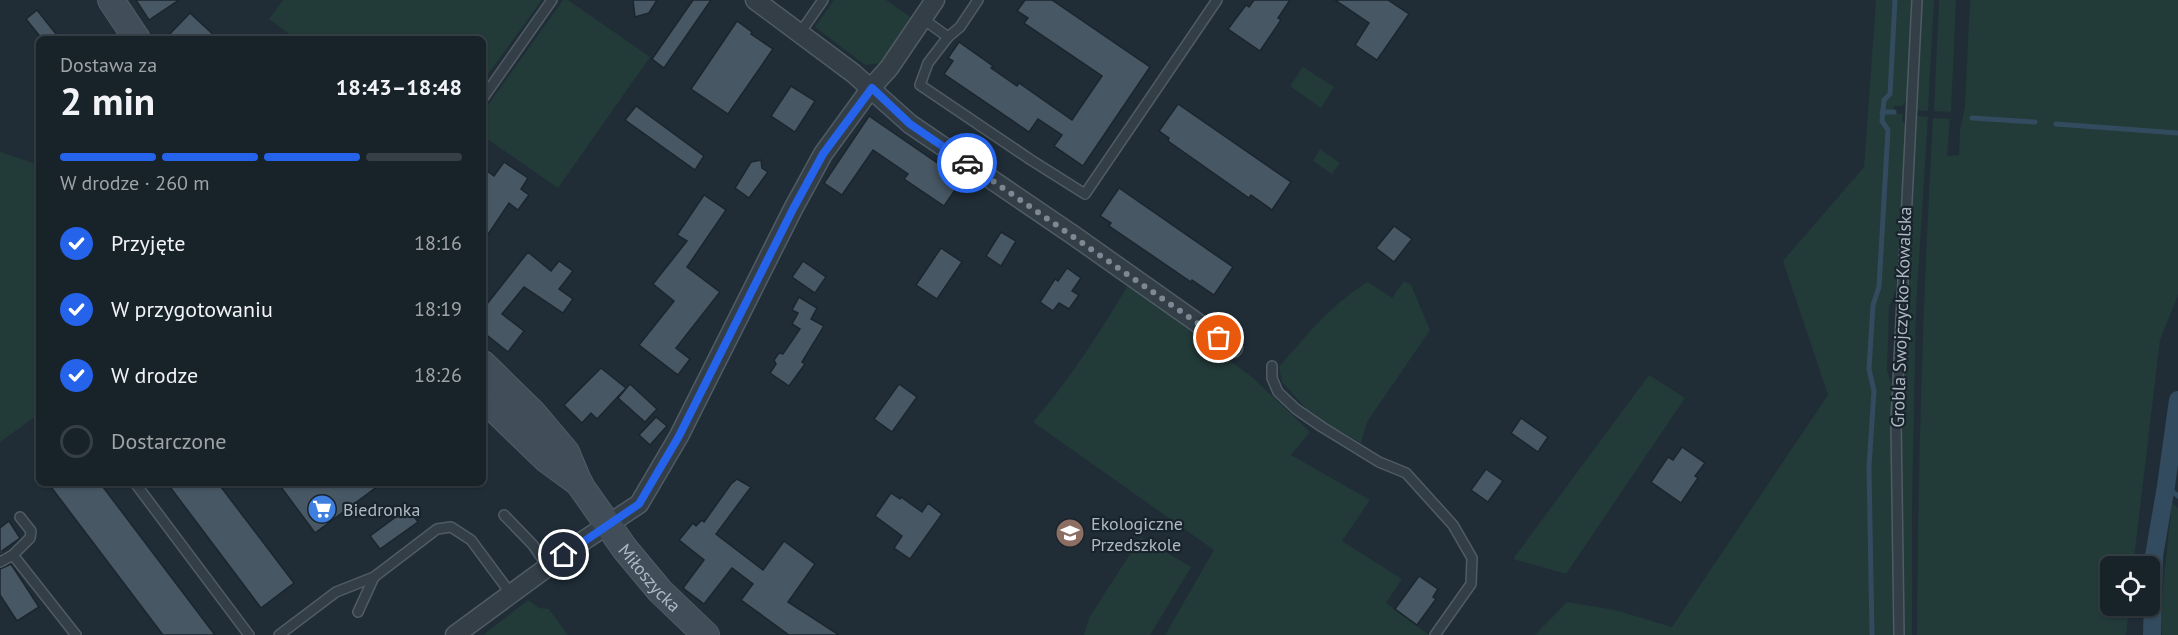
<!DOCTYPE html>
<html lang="pl">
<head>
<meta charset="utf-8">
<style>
	:root { --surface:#182229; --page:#212a31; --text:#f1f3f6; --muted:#9fa4a8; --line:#363f46; --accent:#2563eb }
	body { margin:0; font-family:"PT Sans",sans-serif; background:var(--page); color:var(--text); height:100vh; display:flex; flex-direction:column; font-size:22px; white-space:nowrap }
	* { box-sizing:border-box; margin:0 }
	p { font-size:20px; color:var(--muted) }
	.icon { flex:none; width:33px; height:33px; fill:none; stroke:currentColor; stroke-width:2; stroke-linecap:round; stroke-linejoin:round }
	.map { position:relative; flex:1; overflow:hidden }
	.details { position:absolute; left:36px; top:36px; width:450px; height:450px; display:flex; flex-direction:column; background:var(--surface); border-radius:9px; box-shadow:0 2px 4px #0004,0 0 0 2px var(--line) }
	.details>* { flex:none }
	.controls { position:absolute; left:2100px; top:556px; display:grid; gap:12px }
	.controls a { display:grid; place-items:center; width:60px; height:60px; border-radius:9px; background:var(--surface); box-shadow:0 2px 4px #0004,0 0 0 2px var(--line); font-size:30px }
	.pin { position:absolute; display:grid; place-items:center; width:51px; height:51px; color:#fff; margin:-26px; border:3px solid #fff; border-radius:50%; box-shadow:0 2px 6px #0007 }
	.courier { position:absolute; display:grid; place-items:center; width:60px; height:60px; margin:-30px; border:4px solid #2563eb; border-radius:50%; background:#fff; color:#222; box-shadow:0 2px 8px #0007 }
	.headline em { font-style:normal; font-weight:600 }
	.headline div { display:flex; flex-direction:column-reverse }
	.headline { display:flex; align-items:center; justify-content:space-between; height:102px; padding:0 24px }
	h1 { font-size:39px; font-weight:600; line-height:45px }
	.bar { display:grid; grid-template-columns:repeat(4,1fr); gap:9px 6px; align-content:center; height:72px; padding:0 24px }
	.bar i { height:8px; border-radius:4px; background:var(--line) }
	.bar .active { background:var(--accent) }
	.bar p { grid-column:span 4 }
	ol { padding:0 24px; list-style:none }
	li { display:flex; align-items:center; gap:18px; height:66px }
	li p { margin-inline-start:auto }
	li .icon { padding:6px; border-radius:50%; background:var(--accent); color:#fff; stroke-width:4 }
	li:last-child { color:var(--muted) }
	li i { width:33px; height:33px; border:3px solid var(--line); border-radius:50% }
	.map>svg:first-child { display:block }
	.green { fill:#223a38 }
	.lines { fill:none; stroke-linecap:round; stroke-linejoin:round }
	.stream { stroke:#334b5e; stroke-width:5 }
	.canal { stroke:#334b5e; stroke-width:18 }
	.building { fill:#475763; stroke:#1b252e; stroke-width:1.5 }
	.lane-casing { stroke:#505c65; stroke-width:12 }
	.street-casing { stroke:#505c65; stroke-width:21 }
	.secondary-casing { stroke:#505c65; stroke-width:28 }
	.lane { stroke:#333e47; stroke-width:9 }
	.street { stroke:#333e47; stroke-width:18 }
	.secondary { stroke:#414e5a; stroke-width:26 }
	.done { stroke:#7c8893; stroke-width:6; stroke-dasharray:0 10.8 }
	.route { stroke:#2563eb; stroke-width:8 }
	.labels { text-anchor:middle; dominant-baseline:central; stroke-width:4.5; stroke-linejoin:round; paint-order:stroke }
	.street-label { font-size:18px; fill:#adb9c4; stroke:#19232b }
	.poi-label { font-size:18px; fill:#adb9c4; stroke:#19232b; text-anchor:start }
</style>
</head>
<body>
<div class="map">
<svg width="2178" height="635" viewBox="0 0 2178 635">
	<rect width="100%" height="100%" fill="#202d37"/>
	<g class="green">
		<polygon points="283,0 542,0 483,81 483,39 296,39 269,19"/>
		<polygon points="563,0 568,0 650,57 558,188 483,136 483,112"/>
		<polygon points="834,0 886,0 912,18 883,63 865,65 815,27"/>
		<polygon points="1876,0 1912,0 1908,99 1902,106 1894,106 1893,113 1903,114 1902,120 1906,126 1896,289 1889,307 1887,370 1894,393 1891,419 1893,635 1535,635 1567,602 1615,610 1672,627 1828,395 1783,261 1864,167"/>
		<polygon points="1922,0 1934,0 1928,111 1916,110"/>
		<polygon points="1939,0 1956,0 1951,112 1934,111"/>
		<path d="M1970,0h208v295l-18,45 -27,227h-23v39h19l-3,29h-209c1,-173 6,-344 16,-517l17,1 -3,37 12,-1 1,-24 5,-25z"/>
		<polygon points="1303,67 1334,87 1321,108 1290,86"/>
		<polygon points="1916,116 1928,117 1916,308 1912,510 1912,635 1904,635 1900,387"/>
		<polygon points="1320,149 1340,163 1332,174 1313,161"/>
		<polygon points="0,152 39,165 39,414 0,442"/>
		<path d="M1404,281l7,4 19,45 -63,92 -6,21 -49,-28 -30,-33 -3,-15c27,-31 53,-64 89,-85l24,16z"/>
		<path d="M1128,285l124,92 58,55 -19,23 79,45 -28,41 60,38 -16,24 43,32h-264l49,-85 -181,-128c37,-43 66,-88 95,-137z"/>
		<polygon points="1649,375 1685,398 1566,574 1513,559"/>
		<polygon points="2172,503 2178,508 2178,635 2162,635 2162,596"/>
		<polygon points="1141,537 1191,567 1150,635 1084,635 1089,618"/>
		<polygon points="528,600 539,608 549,609 568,635 483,635"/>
	</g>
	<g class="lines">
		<g class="stream">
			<polyline points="1882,112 1894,112"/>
			<polyline points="1972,118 2035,122"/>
			<polyline points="2056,124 2178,133"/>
			<polyline points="2166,486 2178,496"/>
			<polyline points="1872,635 1869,467 1874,391 1869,369 1873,305 1879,287 1888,130 1882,121 1884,100 1890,94 1895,0"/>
		</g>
		<polyline class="canal" points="2152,635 2154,556 2166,486 2178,400"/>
	</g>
	<g class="building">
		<polygon points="136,0 179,0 149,20"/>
		<polygon points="633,0 657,0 649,13 635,17"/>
		<polygon points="693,0 711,0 664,68 652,59"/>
		<polygon points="1025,0 1052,0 1150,67 1083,166 1054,146 1062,135 1038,119 1029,132 944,74 953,61 948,58 959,42 993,66 991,68 1017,86 1019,83 1072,120 1102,76 1024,23 1028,18 1017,11"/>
		<polygon points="1254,0 1290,0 1278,18 1281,20 1260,51 1228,29 1246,5 1249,7"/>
		<polygon points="1335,0 1388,0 1409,14 1377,60 1355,45 1369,23"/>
		<polygon points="37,10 60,39 42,39 26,19"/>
		<polygon points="190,13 218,39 165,39"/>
		<polygon points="737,21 752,32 751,34 773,49 728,114 691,89"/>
		<polygon points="791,86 815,101 795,132 771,116"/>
		<polygon points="1178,104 1291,182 1272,210 1251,195 1249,198 1168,141 1169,138 1159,131"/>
		<polygon points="636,106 704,156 695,170 625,120"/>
		<polygon points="869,116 962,180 944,206 904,179 908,174 873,150 842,195 824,183"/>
		<polygon points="761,160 762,168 768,172 749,198 735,188 751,162"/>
		<polygon points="504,162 528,178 521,189 529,195 518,210 509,203 483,242 483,168 494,176"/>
		<polygon points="1119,188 1233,267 1214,295 1192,280 1191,282 1109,226 1111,223 1100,216"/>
		<polygon points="704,195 726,210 687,267 720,292 676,348 690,359 678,375 639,345 674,301 653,284 687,241 677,235"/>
		<polygon points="1394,226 1412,239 1394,262 1376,248"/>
		<polygon points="1001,232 1016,241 1001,266 986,256"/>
		<polygon points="941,248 962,262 937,299 916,285"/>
		<polygon points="528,252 551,271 559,261 573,271 559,289 573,299 563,313 524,287 502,314 524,331 508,352 483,332 483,309"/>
		<polygon points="803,261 826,277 815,293 792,277"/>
		<polygon points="1067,268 1081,278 1072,291 1079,295 1069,309 1059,303 1053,311 1040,302 1055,279 1058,281"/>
		<polygon points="799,297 817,308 811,319 824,326 802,362 805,364 789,386 770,373 776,364 774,360 779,353 783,354 800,329 792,324 798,313 792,310"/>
		<polygon points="601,368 626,388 597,419 591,413 582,423 564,405"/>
		<polygon points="630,384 657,409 645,422 618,398"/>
		<polygon points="899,384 917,397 892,432 874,419"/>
		<polygon points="656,417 667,426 650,445 639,435"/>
		<polygon points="1521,418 1548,437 1538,452 1511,433"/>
		<polygon points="1682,447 1705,463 1695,476 1698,478 1681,503 1651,482 1668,457 1673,460"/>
		<polygon points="1486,469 1503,481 1488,502 1471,490"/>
		<polygon points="737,479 751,487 716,534 763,570 784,541 815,564 788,602 839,635 789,635 741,600 753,584 732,568 704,604 683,588 704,560 679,540 693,523 696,526 702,520 704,522 731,484"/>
		<polygon points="48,483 100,483 215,635 163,635"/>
		<polygon points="167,483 218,483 294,583 261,608"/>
		<polygon points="278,483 382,483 315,533"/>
		<polygon points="891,493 900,499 901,497 922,512 928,503 942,514 910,559 894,548 902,536 875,516"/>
		<polygon points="408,508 418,522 380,549 370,536"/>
		<polygon points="9,521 20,538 2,551 3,553 0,554 0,528"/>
		<polygon points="11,564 39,607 17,621 0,595 0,569"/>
		<polygon points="1419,576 1438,589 1433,597 1436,599 1417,625 1395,609"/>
	</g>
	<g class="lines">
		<g class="lane-casing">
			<g id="lane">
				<polyline points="978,0 960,27 948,37 928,63 920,85 1031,160 1085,194 1217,0"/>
				<polyline points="923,19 948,37"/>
				<polyline points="800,33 823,0"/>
				<polyline points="483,98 552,0"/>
				<polyline points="1272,366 1272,378 1278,392 1296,409 1322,427 1379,462 1406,473 1453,525 1472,558 1471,584 1435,635"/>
				<polyline points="135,483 249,635"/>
				<polyline points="504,515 533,545 548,567"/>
				<polyline points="13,555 30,538 31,531 20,517"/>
				<polyline points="0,562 13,555 76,635"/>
				<polyline points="358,612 374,577 437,529 451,527 471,540 511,594"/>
				<polyline points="279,635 336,592 374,577"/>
				<polyline points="1899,635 1896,421 1917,0"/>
			</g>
		</g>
		<g class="street-casing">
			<g id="street">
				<polyline points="755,0 853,73 910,124 1073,235 1233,348"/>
				<polyline points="455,635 583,541 639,504 679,436 793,209 823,154 871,88 889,68 935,0"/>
			</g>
		</g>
		<g class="secondary-casing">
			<g id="secondary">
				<polyline points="111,0 137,39"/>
				<path id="s1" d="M483,364l50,49 33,39 14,33 45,64 35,42 46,44"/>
				<polyline points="483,398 546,459 580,484"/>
			</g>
		</g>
		<use href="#lane" class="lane"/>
		<use href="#street" class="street"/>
		<use href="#secondary" class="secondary"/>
	</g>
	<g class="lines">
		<polyline class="done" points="967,163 1219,338"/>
		<polyline class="route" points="564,555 639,504 679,436 793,209 823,154 872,88 910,124 967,163"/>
	</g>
	<defs>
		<g id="supermarket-disc" transform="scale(1.5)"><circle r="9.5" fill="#3f7fe0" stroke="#19232b"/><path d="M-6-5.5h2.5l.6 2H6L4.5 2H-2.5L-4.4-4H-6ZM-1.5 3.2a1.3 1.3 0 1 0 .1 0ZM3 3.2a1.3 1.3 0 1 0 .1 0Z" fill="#fff"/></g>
		<g id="school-disc" transform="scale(1.5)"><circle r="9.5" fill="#8d6e63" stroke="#19232b"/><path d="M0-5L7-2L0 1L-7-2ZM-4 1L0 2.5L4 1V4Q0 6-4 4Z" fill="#fff"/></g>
	</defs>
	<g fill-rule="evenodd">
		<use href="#supermarket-disc" x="322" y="509"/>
		<use href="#school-disc" x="1070" y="533"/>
	</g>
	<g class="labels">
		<g class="street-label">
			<text transform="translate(1901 317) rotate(-88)">Grobla Swojczycko-Kowalska</text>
			<text stroke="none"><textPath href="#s1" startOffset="273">Miłoszycka</textPath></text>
		</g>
		<g class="poi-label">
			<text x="343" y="509">Biedronka</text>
			<text x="1091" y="523">Ekologiczne<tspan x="1091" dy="21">Przedszkole</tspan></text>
		</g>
	</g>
</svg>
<div class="controls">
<a><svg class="icon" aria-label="locate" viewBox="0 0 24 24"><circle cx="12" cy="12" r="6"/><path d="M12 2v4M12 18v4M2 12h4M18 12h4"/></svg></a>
</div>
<div class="pin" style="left:1219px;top:338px;background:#ea580c"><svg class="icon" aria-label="bag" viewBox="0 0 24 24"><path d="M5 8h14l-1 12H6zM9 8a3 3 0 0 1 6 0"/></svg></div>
<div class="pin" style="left:564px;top:555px;background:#1f2937"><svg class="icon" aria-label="home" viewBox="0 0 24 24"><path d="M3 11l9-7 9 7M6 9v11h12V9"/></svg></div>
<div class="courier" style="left:967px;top:163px"><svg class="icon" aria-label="car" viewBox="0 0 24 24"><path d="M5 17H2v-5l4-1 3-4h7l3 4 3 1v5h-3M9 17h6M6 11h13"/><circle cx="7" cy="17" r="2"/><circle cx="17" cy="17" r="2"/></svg></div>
<section class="details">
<div class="headline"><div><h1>2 min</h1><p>Dostawa za</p></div><em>18:43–18:48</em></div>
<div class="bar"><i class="active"></i><i class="active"></i><i class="active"></i><i></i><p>W drodze · 260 m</p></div>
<ol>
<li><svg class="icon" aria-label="check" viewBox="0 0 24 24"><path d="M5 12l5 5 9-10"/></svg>Przyjęte<p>18:16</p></li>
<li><svg class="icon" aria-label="check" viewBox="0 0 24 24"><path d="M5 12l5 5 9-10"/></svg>W przygotowaniu<p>18:19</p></li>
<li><svg class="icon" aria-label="check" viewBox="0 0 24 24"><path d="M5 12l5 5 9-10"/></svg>W drodze<p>18:26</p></li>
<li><i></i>Dostarczone</li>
</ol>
</section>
</div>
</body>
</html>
